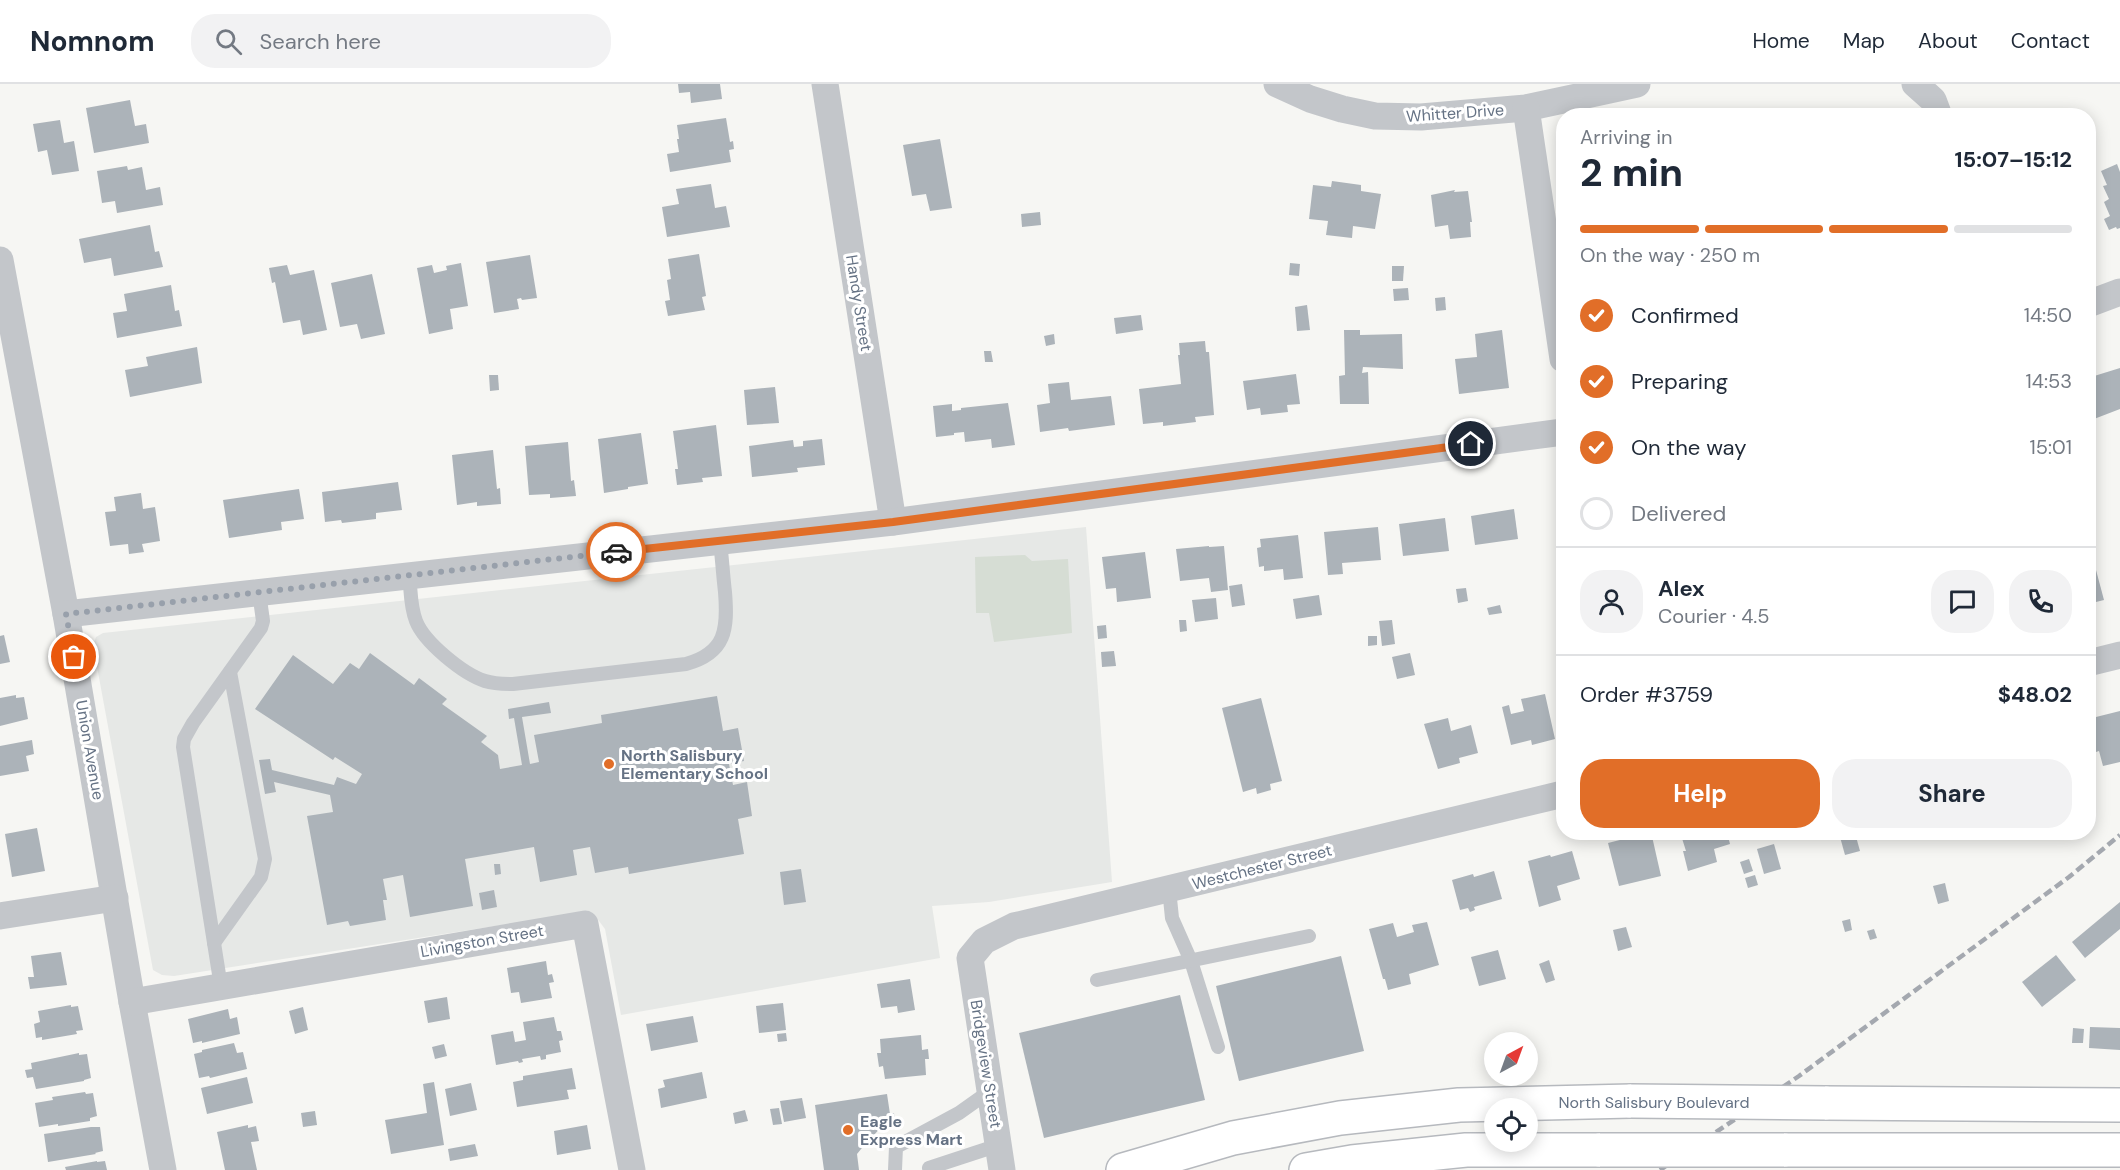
<!DOCTYPE html>
<html lang="en">
<head>
<meta charset="utf-8">
<style>
	:root { --surface:#fff; --page:#f2f2f3; --text:#1f2937; --muted:#747a83; --line:#e0e1e3; --accent:#e16e28 }
	body { margin:0; font-family:"DM Sans",sans-serif; background:var(--page); color:var(--text); height:100vh; display:flex; flex-direction:column; font-size:22px; white-space:nowrap }
	* { box-sizing:border-box; margin:0 }
	p { font-size:20px; color:var(--muted) }
	.icon { flex:none; width:33px; height:33px; fill:none; stroke:currentColor; stroke-width:2; stroke-linecap:round; stroke-linejoin:round }
	.map { position:relative; flex:1; overflow:hidden }
	.details { position:absolute; left:1556px; top:24px; width:540px; height:732px; display:flex; flex-direction:column; background:var(--surface); border-radius:24px; box-shadow:0 3px 15px #0003 }
	.details>* { flex:none }
	.needle { width:39px; rotate:41deg }
	.controls { position:absolute; left:1484px; top:948px; display:grid; gap:12px }
	.controls a { display:grid; place-items:center; width:54px; height:54px; border-radius:50%; background:var(--surface); box-shadow:0 3px 15px #0003; font-size:30px }
	.pin { position:absolute; display:grid; place-items:center; width:51px; height:51px; color:#fff; margin:-26px; border:3px solid #fff; border-radius:50%; box-shadow:0 2px 6px #0007 }
	.courier { position:absolute; display:grid; place-items:center; width:60px; height:60px; margin:-30px; border:4px solid #e16e28; border-radius:50%; background:#fff; color:#222; box-shadow:0 2px 8px #0007 }
	.overview em { font-style:normal; font-weight:700 }
	.overview div { display:flex; flex-direction:column-reverse }
	.overview { display:flex; align-items:center; justify-content:space-between; height:102px; padding:0 24px }
	h1 { font-size:39px; font-weight:700; line-height:45px }
	.bar { display:grid; grid-template-columns:repeat(4,1fr); gap:9px 6px; align-content:center; height:72px; padding:0 24px }
	.bar i { height:8px; border-radius:4px; background:var(--line) }
	.bar .selected { background:var(--accent) }
	.bar p { grid-column:span 4 }
	.line { display:flex; align-items:center; gap:15px; padding:0 24px; border-top:2px solid var(--line) }
	.line div { flex:1 }
	.round { display:grid; place-items:center; flex:none; width:63px; height:63px; border-radius:24px; background:var(--page) }
	ol { padding:0 24px; list-style:none }
	li { display:flex; align-items:center; gap:18px; height:66px }
	li p { margin-inline-start:auto }
	li .icon { padding:6px; border-radius:50%; background:var(--accent); color:#fff; stroke-width:4 }
	li:last-child { color:var(--muted) }
	li i { width:33px; height:33px; border:3px solid var(--line); border-radius:50% }
	.primary-button { display:flex; gap:12px; margin-top:auto; padding:12px 24px }
	.primary-button a { flex:1; height:69px; border-radius:24px; background:var(--accent); color:#fff; font-size:24px; font-weight:700; line-height:69px; text-align:center }
	.primary-button a+a { background:var(--page); color:var(--text) }
	header { display:flex; align-items:center; gap:36px; box-sizing:border-box; height:84px; padding:0 30px; background:var(--surface); border-bottom:2px solid var(--line) }
	header strong { font-size:28px }
	nav { display:flex; gap:33px; margin-inline-start:auto; font-size:21px }
	.search { width:420px; height:54px; background:var(--page); display:flex; align-items:center; gap:15px; box-sizing:border-box; padding:0 21px; border-radius:24px; color:var(--muted); font-size:22px }
	.map>svg:first-child { display:block }
	.built { fill:#e6e8e6 }
	.green { fill:#d6ddd4 }
	.building { fill:#acb3b9 }
	.lines { fill:none; stroke-linecap:round; stroke-linejoin:round }
	.primary-casing { stroke:#b6b9be; stroke-width:36 }
	.service { stroke:#c3c6ca; stroke-width:14 }
	.minor { stroke:#c3c6ca; stroke-width:27 }
	.primary { stroke:#fff; stroke-width:33 }
	.rail { stroke:#a4a8af; stroke-width:4.5; stroke-dasharray:9 4.5; stroke-linecap:butt }
	.primary-bridge-casing { stroke:#b6b9be; stroke-width:36; stroke-linecap:butt }
	.primary-bridge { stroke:#fff; stroke-width:33 }
	.done { stroke:#98a0ab; stroke-width:6; stroke-dasharray:0 10.8 }
	.route { stroke:#e16e28; stroke-width:8 }
	.poi-dot { fill:#e16e28; stroke:#fff; stroke-width:2 }
	.labels { text-anchor:middle; dominant-baseline:central; stroke-width:6; stroke-linejoin:round; paint-order:stroke }
	.street-label { font-size:16px; fill:#657284; stroke:#fff }
	.poi-label { font-size:16px; font-weight:bold; fill:#657284; stroke:#fff; text-anchor:start }
</style>
</head>
<body>
<header>
<strong>Nomnom</strong>
<div class="search"><svg class="icon" aria-label="search" viewBox="0 0 24 24"><circle cx="10" cy="10" r="6"/><path d="M15 15l6 6"/></svg>Search here</div>
<nav><a>Home</a><a>Map</a><a>About</a><a>Contact</a></nav>
</header>
<div class="map">
<svg width="2120" height="1086" viewBox="0 0 2120 1086">
	<rect width="100%" height="100%" fill="#f6f6f3"/>
	<polygon class="built" points="1086,443 1112,798 989,818 932,822 940,874 621,931 605,845 599,837 591,831 580,829 174,892 162,891 153,886 93,561 96,553 103,549"/>
	<polygon class="green" points="1025,471 1032,477 1068,475 1072,549 994,558 989,529 976,529 975,473"/>
	<g class="building">
		<polygon points="678,0 720,0 722,15 691,19 690,8 679,9"/>
		<polygon points="130,16 135,42 146,40 149,59 94,69 86,24"/>
		<polygon points="726,34 730,58 733,57 734,65 729,66 731,78 670,88 667,70 679,68 677,55 679,55 677,41"/>
		<polygon points="60,36 64,59 74,57 79,87 52,91 47,66 38,68 33,40"/>
		<polygon points="940,55 952,124 930,127 926,110 912,112 903,61"/>
		<polygon points="2117,80 2120,88 2120,144 2117,145 2116,143 2109,146 2104,135 2110,132 2104,118 2109,115 2103,102 2107,101 2101,87"/>
		<polygon points="127,82 128,86 142,83 146,106 160,103 163,121 117,129 115,117 102,119 97,87"/>
		<polygon points="1332,97 1361,101 1361,107 1381,110 1375,145 1353,142 1352,154 1326,151 1328,137 1309,135 1313,101 1331,103"/>
		<polygon points="711,100 715,124 726,122 730,143 667,153 662,123 679,120 676,105"/>
		<polygon points="1455,106 1454,108 1468,107 1472,138 1470,138 1471,153 1450,155 1448,141 1435,143 1431,111"/>
		<polygon points="1040,128 1041,141 1022,143 1021,130"/>
		<polygon points="150,141 155,168 159,167 163,183 114,192 111,174 84,179 79,155"/>
		<polygon points="699,170 706,212 702,213 705,226 668,232 665,217 670,216 667,196 671,195 668,175"/>
		<polygon points="530,171 537,214 522,216 521,214 517,215 519,225 494,229 486,178"/>
		<polygon points="461,179 468,222 450,225 453,245 429,250 417,184 432,181 434,189 447,186 446,182"/>
		<polygon points="1290,179 1300,180 1299,192 1289,191"/>
		<polygon points="287,181 290,191 314,186 327,246 303,251 300,236 283,239 275,198 272,199 269,184"/>
		<polygon points="1392,182 1404,182 1403,197 1392,197"/>
		<polygon points="372,190 385,250 361,255 357,240 340,243 331,199"/>
		<polygon points="171,201 175,227 179,226 182,242 117,254 113,229 127,227 124,210"/>
		<polygon points="1408,204 1409,216 1394,217 1393,205"/>
		<polygon points="1445,213 1446,226 1436,227 1435,214"/>
		<polygon points="1307,221 1310,246 1297,247 1295,223"/>
		<polygon points="1141,231 1143,246 1116,250 1114,234"/>
		<polygon points="1344,246 1360,246 1360,251 1402,250 1403,285 1363,283 1362,289 1368,288 1369,320 1340,320 1339,292 1345,291"/>
		<polygon points="1502,246 1509,304 1459,310 1455,275 1477,273 1475,250"/>
		<polygon points="1054,250 1055,260 1046,262 1044,252"/>
		<polygon points="1205,257 1206,268 1209,268 1214,331 1195,333 1196,338 1163,342 1163,338 1143,340 1139,305 1181,300 1178,271 1180,271 1179,259"/>
		<polygon points="197,263 202,299 130,313 125,286 148,282 146,273"/>
		<polygon points="984,267 991,267 993,278 985,278"/>
		<polygon points="2120,284 2120,325 2094,335 2088,319 2088,291 2090,290 2091,293"/>
		<polygon points="1296,290 1300,320 1287,321 1288,328 1261,331 1260,324 1247,326 1243,297"/>
		<polygon points="489,291 498,291 499,306 490,307"/>
		<polygon points="1069,298 1071,316 1111,312 1115,341 1069,347 1068,344 1040,348 1037,321 1050,319 1048,300"/>
		<polygon points="775,303 779,339 747,341 744,306"/>
		<polygon points="1008,319 1015,361 992,364 991,355 965,358 964,348 954,349 954,351 936,353 933,322 952,320 952,327 961,326 961,324"/>
		<polygon points="716,341 722,392 702,394 703,398 677,401 675,385 678,385 673,347"/>
		<polygon points="641,349 648,400 628,403 628,405 604,409 598,355"/>
		<polygon points="822,355 825,381 797,384 798,388 752,393 749,362 793,356 794,363 803,362 803,357"/>
		<polygon points="568,358 571,397 574,396 576,412 550,414 550,410 529,411 525,362"/>
		<polygon points="493,366 497,405 500,404 501,420 477,422 477,418 457,421 452,371"/>
		<polygon points="398,398 402,426 376,429 376,435 342,439 341,436 325,438 322,408"/>
		<polygon points="299,405 304,435 281,438 282,446 229,454 223,416"/>
		<polygon points="141,409 143,425 155,423 160,457 142,460 144,468 129,470 128,460 110,462 105,428 116,427 114,413"/>
		<polygon points="2093,418 2096,428 2088,430 2088,420"/>
		<polygon points="1514,425 1518,455 1475,461 1471,432"/>
		<polygon points="1445,434 1449,467 1403,472 1399,440"/>
		<polygon points="1378,443 1381,476 1342,479 1343,490 1328,491 1324,448"/>
		<polygon points="1298,451 1303,494 1284,496 1283,485 1264,487 1264,482 1259,483 1257,464 1261,463 1260,455"/>
		<polygon points="1209,462 1209,463 1224,462 1228,506 1211,508 1209,494 1180,497 1176,465"/>
		<polygon points="1145,468 1151,514 1117,518 1116,504 1106,505 1102,473"/>
		<polygon points="2096,486 2104,516 2088,520 2088,488"/>
		<polygon points="1242,500 1245,521 1232,523 1229,502"/>
		<polygon points="1466,504 1468,517 1458,519 1456,505"/>
		<polygon points="1319,511 1322,531 1296,535 1293,515"/>
		<polygon points="1216,514 1218,535 1195,538 1192,516"/>
		<polygon points="1500,521 1502,529 1489,531 1487,524"/>
		<polygon points="1179,536 1186,536 1187,547 1180,548"/>
		<polygon points="1392,536 1395,560 1382,562 1379,537"/>
		<polygon points="1106,541 1107,554 1098,555 1097,542"/>
		<polygon points="4,551 10,578 0,580 0,552"/>
		<polygon points="1368,552 1377,552 1377,561 1368,562"/>
		<polygon points="1114,567 1116,582 1102,583 1101,568"/>
		<polygon points="370,569 414,601 419,594 447,615 442,620 487,652 481,658 498,671 500,685 522,681 514,634 509,635 508,625 549,618 551,629 522,633 530,680 539,678 534,651 602,639 601,631 717,612 723,647 738,644 744,677 729,680 733,701 747,698 752,732 738,735 744,770 629,790 628,783 595,789 590,763 573,766 577,791 540,798 534,763 465,775 473,822 410,833 403,791 383,795 387,816 383,816 386,836 350,842 348,837 327,841 307,732 333,728 330,711 274,698 276,708 265,710 259,676 270,675 272,686 334,701 337,693 356,700 362,690 335,673 333,676 255,625 293,571 333,600 350,579 359,585"/>
		<polygon points="1410,569 1415,591 1397,595 1392,573"/>
		<polygon points="1545,610 1555,655 1532,661 1531,656 1511,661 1502,623 1509,621 1511,630 1524,627 1521,615"/>
		<polygon points="16,611 16,614 24,613 28,635 0,642 0,614"/>
		<polygon points="1261,614 1282,697 1270,700 1271,706 1257,710 1256,704 1243,708 1222,624"/>
		<polygon points="2120,627 2120,678 2103,682 2099,667 2096,668 2095,665 2088,667 2088,635"/>
		<polygon points="1448,634 1451,647 1471,641 1478,669 1459,674 1460,679 1438,685 1424,640"/>
		<polygon points="32,656 34,670 26,672 29,687 0,692 0,662"/>
		<polygon points="37,744 45,787 12,793 5,750"/>
		<polygon points="1651,748 1661,792 1619,802 1608,759"/>
		<polygon points="1680,748 1727,748 1730,760 1714,765 1717,778 1688,787 1683,767 1686,767"/>
		<polygon points="1855,749 1860,767 1845,771 1840,753"/>
		<polygon points="1774,760 1781,785 1764,790 1757,765"/>
		<polygon points="1572,767 1580,795 1557,802 1561,816 1539,823 1528,777 1550,771 1551,773"/>
		<polygon points="1749,775 1753,787 1744,790 1740,778"/>
		<polygon points="494,780 500,780 501,790 495,791"/>
		<polygon points="801,785 806,818 784,821 780,788"/>
		<polygon points="1494,787 1502,815 1474,823 1475,826 1470,828 1468,824 1460,826 1452,796 1473,790 1474,793"/>
		<polygon points="1755,791 1758,801 1748,804 1745,794"/>
		<polygon points="1945,799 1949,817 1938,820 1933,802"/>
		<polygon points="494,806 497,823 482,826 479,809"/>
		<polygon points="2120,818 2120,845 2085,874 2072,858"/>
		<polygon points="1850,835 1852,846 1845,848 1842,837"/>
		<polygon points="1427,838 1439,881 1409,890 1411,900 1388,906 1385,895 1383,895 1369,845 1393,839 1397,853 1414,848 1412,841"/>
		<polygon points="1626,843 1632,863 1618,867 1613,846"/>
		<polygon points="1874,845 1877,854 1870,856 1867,847"/>
		<polygon points="1498,866 1506,895 1479,902 1471,873"/>
		<polygon points="61,868 67,901 30,905 28,893 34,893 31,872"/>
		<polygon points="2056,871 2076,896 2042,923 2022,898"/>
		<polygon points="1341,872 1364,967 1239,997 1216,902"/>
		<polygon points="1549,876 1555,896 1546,899 1539,880"/>
		<polygon points="546,877 548,891 552,890 554,898 549,899 552,914 521,919 519,908 511,909 507,884"/>
		<polygon points="910,895 915,926 898,929 897,922 881,924 877,900"/>
		<polygon points="1180,911 1205,1016 1044,1054 1019,949"/>
		<polygon points="447,913 450,935 428,939 424,917"/>
		<polygon points="783,919 786,946 759,949 756,922"/>
		<polygon points="71,921 71,923 78,922 83,946 76,947 77,950 42,956 42,953 36,954 34,940 40,938 38,927"/>
		<polygon points="303,923 308,946 295,950 289,927"/>
		<polygon points="228,925 230,935 237,933 240,950 202,959 202,957 193,959 188,935"/>
		<polygon points="693,932 698,958 651,967 646,940"/>
		<polygon points="554,933 557,947 561,947 563,956 559,957 561,968 546,971 546,975 541,976 540,972 522,975 523,978 519,979 518,977 496,981 491,951 513,947 515,958 526,956 523,938"/>
		<polygon points="2090,943 2120,944 2120,966 2089,964"/>
		<polygon points="2073,944 2084,945 2083,959 2072,959"/>
		<polygon points="786,949 787,957 778,958 777,950"/>
		<polygon points="921,951 922,966 928,965 929,975 925,975 926,991 885,995 883,982 879,983 877,969 881,969 880,955"/>
		<polygon points="234,959 237,969 243,968 247,985 210,994 209,992 199,994 194,970 202,968 202,966"/>
		<polygon points="444,960 447,972 435,975 432,963"/>
		<polygon points="79,969 79,971 87,970 91,994 84,996 84,997 36,1005 33,993 27,994 25,986 32,985 31,979"/>
		<polygon points="572,984 576,1005 567,1006 569,1015 517,1023 513,998 523,996 523,992"/>
		<polygon points="702,988 707,1014 661,1024 658,1005 665,1003 663,996"/>
		<polygon points="247,993 253,1019 207,1030 201,1004"/>
		<polygon points="434,998 444,1061 391,1070 385,1036 427,1029 423,1000"/>
		<polygon points="471,999 477,1026 450,1032 445,1005"/>
		<polygon points="85,1008 86,1010 93,1009 97,1032 90,1034 90,1037 58,1042 58,1040 39,1043 35,1019 53,1016 52,1013"/>
		<polygon points="887,1010 890,1030 894,1029 895,1039 883,1041 874,1051 877,1053 869,1061 866,1059 857,1070 859,1086 824,1086 815,1021"/>
		<polygon points="802,1014 806,1034 784,1038 780,1017"/>
		<polygon points="779,1024 782,1040 773,1041 770,1025"/>
		<polygon points="745,1026 748,1037 735,1040 733,1029"/>
		<polygon points="315,1027 317,1041 303,1043 301,1029"/>
		<polygon points="248,1041 248,1044 256,1042 259,1057 251,1058 257,1086 225,1086 217,1048"/>
		<polygon points="587,1041 591,1065 557,1071 554,1047"/>
		<polygon points="91,1043 100,1043 103,1067 95,1069 96,1070 48,1078 44,1050"/>
		<polygon points="475,1060 478,1072 450,1077 448,1065"/>
		<polygon points="97,1077 97,1078 105,1077 107,1086 66,1086 65,1083"/>
	</g>
	<g class="lines">
		<g class="primary-casing">
			<g id="primary">
				<polyline points="1825,1019 2120,1021"/>
				<polyline points="1784,1066 2120,1066"/>
				<polyline points="1123,1086 1233,1054 1340,1034 1459,1021 1631,1017"/>
				<polyline points="1306,1086 1352,1078 1466,1066 1600,1066"/>
			</g>
		</g>
		<g class="service">
			<path d="M409,491c2,15 1,31 7,46 8,21 47,53 69,60 9,3 18,3 28,3l173,-20c40,-11 42,-35 39,-72 -2,-17 -3,-34 -5,-51"/>
			<polyline points="1169,805 1172,834 1191,877 1218,963"/>
			<polyline points="214,859 261,793 265,775 230,588"/>
			<polyline points="1097,896 1309,852"/>
			<polyline points="221,903 183,663 184,655 193,639 261,544 263,537 259,508"/>
			<polyline points="929,1084 999,1061"/>
			<polyline points="895,1086 896,1063 959,1029 990,1007"/>
		</g>
		<g class="minor">
			<polyline points="825,0 893,438"/>
			<polyline points="1277,0 1310,15 1342,25 1375,32 1421,33 1526,24 1637,0"/>
			<polyline points="1915,0 1933,16 1939,32"/>
			<polyline points="1526,24 1563,275"/>
			<polyline points="0,176 66,530 132,918 163,1086"/>
			<polyline points="2088,220 2120,208"/>
			<polyline points="66,530 893,438 1563,348"/>
			<polyline points="2088,579 2120,571"/>
			<polyline points="0,832 115,814"/>
			<polyline points="132,918 585,840 632,1086"/>
			<polyline points="1002,1086 970,874 984,857 1014,842 1563,710"/>
		</g>
		<use href="#primary" class="primary"/>
		<polyline class="rail" points="1660,1086 1799,992 2069,793 2120,751"/>
		<g class="primary-bridge-casing">
			<g id="primary-bridge">
				<polyline points="1631,1017 1825,1019"/>
				<polyline points="1600,1066 1784,1066"/>
			</g>
		</g>
		<use href="#primary-bridge" class="primary-bridge"/>
	</g>
	<g class="lines">
		<polyline class="done" points="74,573 66,530 616,468"/>
		<polyline class="route" points="616,468 893,438 1471,360"/>
	</g>
	<g class="poi-dot">
		<circle cx="609" cy="680" r="6"/>
		<circle cx="848" cy="1046" r="6"/>
	</g>
	<g class="labels">
		<g class="street-label">
			<text transform="translate(1455 29) rotate(-4)">Whitter Drive</text>
			<text transform="translate(859 219) rotate(81)">Handy Street</text>
			<text transform="translate(90 666) rotate(80)">Union Avenue</text>
			<text transform="translate(1262 783) rotate(-14)">Westchester Street</text>
			<text transform="translate(482 857) rotate(-10)">Livingston Street</text>
			<text transform="translate(986 980) rotate(81)">Bridgeview Street</text>
			<text x="1654" y="1018">North Salisbury Boulevard</text>
		</g>
		<g class="poi-label">
			<text x="621" y="671">North Salisbury<tspan x="621" dy="18">Elementary School</tspan></text>
			<text x="860" y="1037">Eagle<tspan x="860" dy="18">Express Mart</tspan></text>
		</g>
	</g>
</svg>
<div class="controls">
<a><svg class="needle" viewBox="-14 -14 28 28"><path d="M0-13l5 13h-10z" fill="#e53935"/><path d="M0 13l5-13h-10z" fill="#747a83"/></svg></a>
<a><svg class="icon" aria-label="locate" viewBox="0 0 24 24"><circle cx="12" cy="12" r="6"/><path d="M12 2v4M12 18v4M2 12h4M18 12h4"/></svg></a>
</div>
<div class="pin" style="left:74px;top:573px;background:#ea580c"><svg class="icon" aria-label="bag" viewBox="0 0 24 24"><path d="M5 8h14l-1 12H6zM9 8a3 3 0 0 1 6 0"/></svg></div>
<div class="pin" style="left:1471px;top:360px;background:#1f2937"><svg class="icon" aria-label="home" viewBox="0 0 24 24"><path d="M3 11l9-7 9 7M6 9v11h12V9"/></svg></div>
<div class="courier" style="left:616px;top:468px"><svg class="icon" aria-label="car" viewBox="0 0 24 24"><path d="M5 17H2v-5l4-1 3-4h7l3 4 3 1v5h-3M9 17h6M6 11h13"/><circle cx="7" cy="17" r="2"/><circle cx="17" cy="17" r="2"/></svg></div>
<section class="details">
<div class="overview"><div><h1>2 min</h1><p>Arriving in</p></div><em>15:07–15:12</em></div>
<div class="bar"><i class="selected"></i><i class="selected"></i><i class="selected"></i><i></i><p>On the way · 250 m</p></div>
<ol>
<li><svg class="icon" aria-label="check" viewBox="0 0 24 24"><path d="M5 12l5 5 9-10"/></svg>Confirmed<p>14:50</p></li>
<li><svg class="icon" aria-label="check" viewBox="0 0 24 24"><path d="M5 12l5 5 9-10"/></svg>Preparing<p>14:53</p></li>
<li><svg class="icon" aria-label="check" viewBox="0 0 24 24"><path d="M5 12l5 5 9-10"/></svg>On the way<p>15:01</p></li>
<li><i></i>Delivered</li>
</ol>
<div class="line" style="height:108px"><a class="round"><svg class="icon" aria-label="person" viewBox="0 0 24 24"><circle cx="12" cy="8" r="4"/><path d="M4 21q1-7 8-7t8 7"/></svg></a><div><b>Alex</b><p>Courier · 4.5</p></div><a class="round"><svg class="icon" aria-label="chat" viewBox="0 0 24 24"><path d="M4 5h16v11H9l-5 4z"/></svg></a><a class="round"><svg class="icon" aria-label="phone" viewBox="0 0 24 24"><path d="M5 4h4l2 5-3 2q2 4 5 5l2-3 5 2v4C11 20 4 13 5 4z"/></svg></a></div>
<div class="line" style="height:78px"><div>Order #3759</div><b>$48.02</b></div>
<div class="primary-button"><a>Help</a><a>Share</a></div>
</section>
</div>
</body>
</html>
